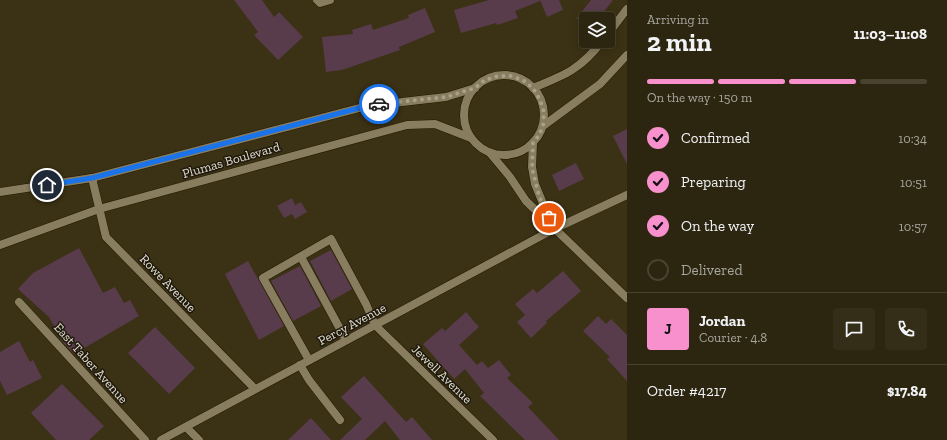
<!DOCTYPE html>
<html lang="en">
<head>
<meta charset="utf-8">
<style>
	:root { --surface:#2c250f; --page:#342d18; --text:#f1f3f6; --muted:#a6a59e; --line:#48422f; --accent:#f790cd }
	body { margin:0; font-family:"Zilla Slab",serif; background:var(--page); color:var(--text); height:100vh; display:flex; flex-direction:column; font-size:15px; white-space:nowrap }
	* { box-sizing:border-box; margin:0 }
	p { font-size:13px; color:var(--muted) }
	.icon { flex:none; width:22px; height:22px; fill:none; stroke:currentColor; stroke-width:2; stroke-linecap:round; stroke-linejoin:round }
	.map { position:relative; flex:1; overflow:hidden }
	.panel { display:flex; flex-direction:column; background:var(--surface); width:320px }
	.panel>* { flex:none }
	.tools { position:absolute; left:579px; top:12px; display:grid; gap:8px }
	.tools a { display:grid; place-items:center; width:36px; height:36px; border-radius:4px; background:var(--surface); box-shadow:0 2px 10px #0003,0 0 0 1px var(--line); font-size:20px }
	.pin { position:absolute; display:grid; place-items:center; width:34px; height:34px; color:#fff; margin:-17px; border:2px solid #fff; border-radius:50%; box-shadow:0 1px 4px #0007 }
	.courier { position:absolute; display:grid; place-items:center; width:40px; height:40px; margin:-20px; border:3px solid #1a73e8; border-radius:50%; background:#fff; color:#222; box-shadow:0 1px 5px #0007 }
	.head em { font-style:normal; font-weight:800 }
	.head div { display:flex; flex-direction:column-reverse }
	.head { display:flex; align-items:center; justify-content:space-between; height:68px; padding:0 20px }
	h1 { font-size:26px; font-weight:800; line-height:30px }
	.bar { display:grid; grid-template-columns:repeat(4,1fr); gap:6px 4px; align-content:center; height:48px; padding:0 20px }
	.bar i { height:5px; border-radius:3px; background:var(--line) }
	.bar .on { background:var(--accent) }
	.bar p { grid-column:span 4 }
	.line { display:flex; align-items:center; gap:10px; padding:0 20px; border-top:1px solid var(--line) }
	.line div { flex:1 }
	.round { display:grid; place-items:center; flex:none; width:42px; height:42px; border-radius:4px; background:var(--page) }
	ol { padding:0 20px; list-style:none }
	li { display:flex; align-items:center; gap:12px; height:44px }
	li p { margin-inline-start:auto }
	li .icon { padding:4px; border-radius:50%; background:var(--accent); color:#111; stroke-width:4 }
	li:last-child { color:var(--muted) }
	li i { width:22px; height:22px; border:2px solid var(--line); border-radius:50% }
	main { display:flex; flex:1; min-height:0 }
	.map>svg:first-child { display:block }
	.building { fill:#583c4c }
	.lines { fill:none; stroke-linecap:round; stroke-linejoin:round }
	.service-casing { stroke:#221800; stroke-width:9 }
	.minor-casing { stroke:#221800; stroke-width:9 }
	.tertiary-casing { stroke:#221800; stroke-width:9 }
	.service { stroke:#887d5e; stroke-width:8 }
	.minor { stroke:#887d5e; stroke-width:8 }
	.tertiary { stroke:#887d5e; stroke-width:8 }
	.done { stroke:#a8a08c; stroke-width:4; stroke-dasharray:0 7.2 }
	.route { stroke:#1a73e8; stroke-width:5 }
	.labels { text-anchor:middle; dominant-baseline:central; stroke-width:3; stroke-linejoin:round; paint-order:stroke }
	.street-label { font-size:13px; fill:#e2dccc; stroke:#1e190d }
</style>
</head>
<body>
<main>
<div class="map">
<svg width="627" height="440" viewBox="0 0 627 440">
	<rect width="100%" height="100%" fill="#3b3114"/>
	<g class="building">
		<polygon points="234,0 262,0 274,17 279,12 303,37 278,60 254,35 258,32"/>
		<polygon points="489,0 539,0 540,1 515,11 518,18 497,25 496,23 461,33 454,10"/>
		<polygon points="540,0 559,0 563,10 547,17"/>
		<polygon points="591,0 613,0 598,19 576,19"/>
		<polygon points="425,8 435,32 399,47 400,50 342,70 326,72 322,37 353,34 352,30 371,24 373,30 409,18 408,15"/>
		<polygon points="627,129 627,164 613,136"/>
		<polygon points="576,163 584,179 559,191 552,175"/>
		<polygon points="292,198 295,205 301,202 307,212 295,219 292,214 284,218 277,206"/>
		<polygon points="79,248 103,293 115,287 124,303 130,300 139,316 74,354 63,342 49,317 18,289 33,273"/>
		<polygon points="331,250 352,289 331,301 310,261"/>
		<polygon points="248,261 284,326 259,340 225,274"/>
		<polygon points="300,266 321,306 293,321 271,281"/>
		<polygon points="563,271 581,291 546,321 547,323 531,338 517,322 525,315 515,304 533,289 537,293"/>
		<polygon points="466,312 479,327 459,345 477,365 482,361 488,368 499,360 511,375 507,378 533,403 528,407 559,440 525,440 480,396 484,393 465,369 454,379 423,344 442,328 445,331"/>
		<polygon points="598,316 606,324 611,319 627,335 627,381 607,359 610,357 583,331"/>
		<polygon points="155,327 195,368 169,394 128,353"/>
		<polygon points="19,341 30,362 33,360 42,378 7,395 0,381 0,352"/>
		<polygon points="364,376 406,422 412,417 432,440 400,440 385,421 365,440 340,440 362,419 341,397"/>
		<polygon points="62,384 104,426 89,440 56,440 31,413"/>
		<polygon points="311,418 331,440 288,440"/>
	</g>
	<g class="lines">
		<g class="service-casing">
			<g id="service">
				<polyline points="301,257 346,340"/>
				<polyline points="309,360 263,278 331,239 366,304 375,325"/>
				<polyline points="300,365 309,380 340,420"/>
			</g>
		</g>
		<g class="minor-casing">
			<g id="minor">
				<polyline points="317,0 320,3 330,0"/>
				<polyline points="533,143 532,167 535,184 551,223"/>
				<polyline points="490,153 510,177 526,201 627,298"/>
				<polyline points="92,178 106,237 255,389"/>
				<polyline points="19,302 145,440"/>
				<polyline points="375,325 493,440"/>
				<polyline points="186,427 199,440"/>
				<polyline points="161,440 554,229 627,195"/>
			</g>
		</g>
		<g class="tertiary-casing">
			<g id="tertiary">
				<polyline points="608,34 627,9"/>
				<circle cx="504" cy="115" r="40"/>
				<path d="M533,88c32,-13 48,-19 69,-47"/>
				<polyline points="543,126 600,84 627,55"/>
				<polyline points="0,192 92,178 367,106 446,97 475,88"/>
				<polyline points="0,245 99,209 407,125 435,124 471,138"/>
			</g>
		</g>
		<use href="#service" class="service"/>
		<use href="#minor" class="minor"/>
		<use href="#tertiary" class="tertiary"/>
	</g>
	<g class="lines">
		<polyline class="done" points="379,104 446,97 475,88 485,80 498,76 511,76 523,80 533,88 540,100 544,112 543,126 539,135 533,143 532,168 539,196 549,218"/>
		<polyline class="route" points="47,185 92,178 367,106 379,104"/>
	</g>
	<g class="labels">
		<g class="street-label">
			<text transform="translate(231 160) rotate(-16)">Plumas Boulevard</text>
			<text transform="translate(168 283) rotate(46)">Rowe Avenue</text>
			<text transform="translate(352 324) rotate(-28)">Percy Avenue</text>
			<text transform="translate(91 363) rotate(48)">East Taber Avenue</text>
			<text transform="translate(442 374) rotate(44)">Jewell Avenue</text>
		</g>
	</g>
</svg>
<div class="tools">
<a><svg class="icon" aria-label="layers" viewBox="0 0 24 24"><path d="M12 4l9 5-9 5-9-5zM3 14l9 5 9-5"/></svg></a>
</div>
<div class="pin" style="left:549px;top:218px;background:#ea580c"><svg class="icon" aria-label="bag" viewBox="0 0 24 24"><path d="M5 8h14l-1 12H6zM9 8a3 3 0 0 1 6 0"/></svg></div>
<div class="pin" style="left:47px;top:185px;background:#1f2937"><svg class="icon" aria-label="home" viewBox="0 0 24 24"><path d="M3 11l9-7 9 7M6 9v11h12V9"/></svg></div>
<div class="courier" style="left:379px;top:104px"><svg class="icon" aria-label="car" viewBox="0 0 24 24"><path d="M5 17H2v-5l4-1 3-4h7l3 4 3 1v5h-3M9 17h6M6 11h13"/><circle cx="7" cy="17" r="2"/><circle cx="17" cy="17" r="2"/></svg></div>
</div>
<section class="panel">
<div class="head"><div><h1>2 min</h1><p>Arriving in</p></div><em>11:03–11:08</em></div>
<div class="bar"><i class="on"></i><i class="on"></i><i class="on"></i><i></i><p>On the way · 150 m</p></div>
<ol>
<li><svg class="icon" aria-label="check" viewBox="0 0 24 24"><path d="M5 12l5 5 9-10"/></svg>Confirmed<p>10:34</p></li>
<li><svg class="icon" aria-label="check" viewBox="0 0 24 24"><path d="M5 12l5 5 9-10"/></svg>Preparing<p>10:51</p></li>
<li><svg class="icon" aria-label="check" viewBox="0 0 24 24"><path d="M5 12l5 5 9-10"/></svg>On the way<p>10:57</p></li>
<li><i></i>Delivered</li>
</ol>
<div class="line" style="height:72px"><b class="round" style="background:var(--accent);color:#111">J</b><div><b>Jordan</b><p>Courier · 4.8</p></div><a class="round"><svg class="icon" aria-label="chat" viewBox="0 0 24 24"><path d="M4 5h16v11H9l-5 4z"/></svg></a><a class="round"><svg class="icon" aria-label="phone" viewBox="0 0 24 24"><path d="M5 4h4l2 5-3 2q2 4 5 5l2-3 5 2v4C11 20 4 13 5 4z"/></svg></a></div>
<div class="line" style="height:52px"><div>Order #4217</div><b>$17.84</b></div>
</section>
</main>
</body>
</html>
